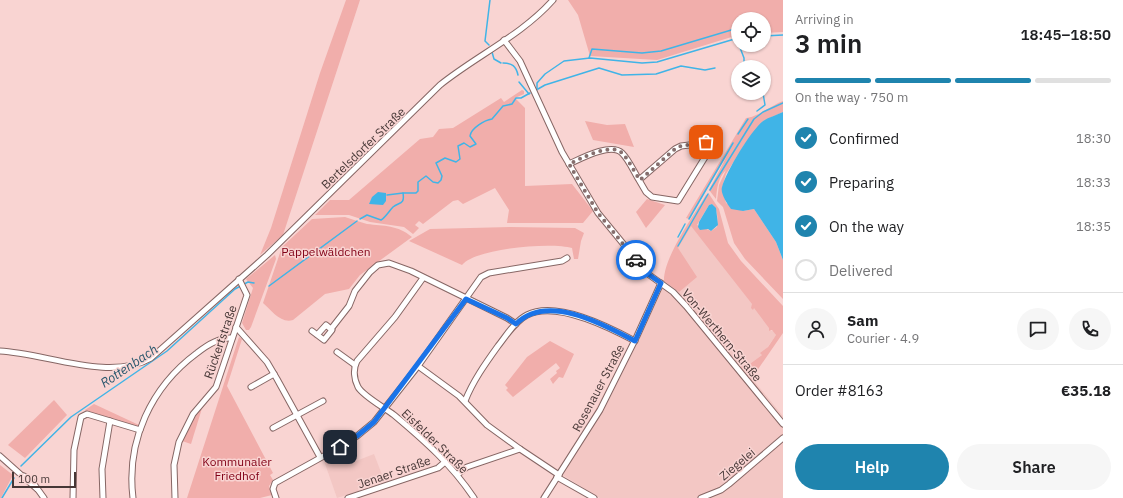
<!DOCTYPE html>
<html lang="en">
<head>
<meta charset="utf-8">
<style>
	:root { --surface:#fff; --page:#f6f6f6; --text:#202124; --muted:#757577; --line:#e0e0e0; --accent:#1f84ae }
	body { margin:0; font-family:"IBM Plex Sans",sans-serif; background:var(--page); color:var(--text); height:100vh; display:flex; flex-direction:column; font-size:15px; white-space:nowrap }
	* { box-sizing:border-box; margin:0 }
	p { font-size:13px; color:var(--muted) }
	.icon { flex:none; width:22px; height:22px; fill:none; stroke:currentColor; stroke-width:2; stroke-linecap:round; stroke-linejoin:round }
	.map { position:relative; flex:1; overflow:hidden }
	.sheet { display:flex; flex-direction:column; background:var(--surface); width:340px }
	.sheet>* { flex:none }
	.fabs { position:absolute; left:731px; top:12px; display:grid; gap:8px }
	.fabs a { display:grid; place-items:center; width:40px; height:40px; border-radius:50%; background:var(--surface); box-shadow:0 1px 3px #0004; font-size:20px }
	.scale { position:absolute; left:12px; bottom:10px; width:64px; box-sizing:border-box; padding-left:4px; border:2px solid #463736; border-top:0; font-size:11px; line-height:14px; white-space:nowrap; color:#463736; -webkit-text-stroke:3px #f9d4d2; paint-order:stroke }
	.pin { position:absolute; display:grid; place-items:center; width:34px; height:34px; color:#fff; margin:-17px; border-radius:8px; box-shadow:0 2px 6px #0006 }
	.courier { position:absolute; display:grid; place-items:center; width:40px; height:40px; margin:-20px; border:3px solid #1a73e8; border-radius:50%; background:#fff; color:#222; box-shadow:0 1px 5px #0007 }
	.overview em { font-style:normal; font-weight:600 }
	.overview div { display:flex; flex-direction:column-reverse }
	.overview { display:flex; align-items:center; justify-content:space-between; height:68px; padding:0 12px }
	h1 { font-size:26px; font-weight:600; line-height:30px }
	.bar { display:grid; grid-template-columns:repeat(4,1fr); gap:6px 4px; align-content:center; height:48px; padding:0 12px }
	.bar i { height:5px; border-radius:3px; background:var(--line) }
	.bar .selected { background:var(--accent) }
	.bar p { grid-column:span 4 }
	.line { display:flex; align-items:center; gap:10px; padding:0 12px; border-top:1px solid var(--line) }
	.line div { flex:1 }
	.round { display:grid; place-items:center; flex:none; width:42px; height:42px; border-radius:21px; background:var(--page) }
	ol { padding:0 12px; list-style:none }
	li { display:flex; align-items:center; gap:12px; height:44px }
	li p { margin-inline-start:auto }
	li .icon { padding:4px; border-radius:50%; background:var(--accent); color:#fff; stroke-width:4 }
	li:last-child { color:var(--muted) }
	li i { width:22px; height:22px; border:2px solid var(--line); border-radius:50% }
	.cta { display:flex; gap:8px; margin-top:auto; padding:8px 12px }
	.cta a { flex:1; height:46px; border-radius:24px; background:var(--accent); color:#fff; font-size:16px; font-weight:600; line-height:46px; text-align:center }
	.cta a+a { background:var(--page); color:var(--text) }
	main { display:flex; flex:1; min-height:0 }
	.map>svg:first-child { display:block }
	.built { fill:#f3c7c4 }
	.green { fill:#f1aeab; fill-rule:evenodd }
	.water { fill:#40b4e7 }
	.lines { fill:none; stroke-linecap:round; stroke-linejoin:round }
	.stream { stroke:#40b4e7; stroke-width:1.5 }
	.street-casing { stroke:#866664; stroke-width:7 }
	.street { stroke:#fff; stroke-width:5 }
	.done { stroke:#856e6d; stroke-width:4; stroke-dasharray:0 7.2 }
	.route { stroke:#1a73e8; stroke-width:5 }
	.labels { text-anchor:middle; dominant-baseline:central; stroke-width:3; stroke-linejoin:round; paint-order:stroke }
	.street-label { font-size:12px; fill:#463736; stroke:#f9d4d2 }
	.park-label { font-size:12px; fill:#810016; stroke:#f9d4d2 }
	.water-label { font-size:13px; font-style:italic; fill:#29576d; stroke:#f9d4d2 }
</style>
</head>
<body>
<main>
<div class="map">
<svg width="783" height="498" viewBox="0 0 783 498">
	<rect width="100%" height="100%" fill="#f9d4d2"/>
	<g class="built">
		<polygon points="691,225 732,277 770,328 769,331 774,331 776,335 762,355 747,366 741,367 755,382 783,416 783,498 600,498 561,474 664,281 679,292 678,248"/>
		<polygon points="348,445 356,461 374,454 384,480 358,488 359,491 337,498 323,458"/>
	</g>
	<g class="green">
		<polygon points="346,0 360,0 283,235 260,255 271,228 320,73"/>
		<polygon points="568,0 783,0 783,32 764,33 764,19 738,19 738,35 657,60 590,56 578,15"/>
		<polygon points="522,90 524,91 524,94 515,98 525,108 525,186 572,184 593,211 583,223 507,223 509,210 495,188 463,204 458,200 453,201 423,224 419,221 415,225 419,228 413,234 404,227 370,222 349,215 315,215 330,200 349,200 420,139 433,137 439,129 453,128 501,98 504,102"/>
		<path d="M783,101v11l-20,9 -19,24 -18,29 -4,14 4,15 17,8 11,-2 22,33 7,18v39l-38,-40 -11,-16 -11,-36 -6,-6 2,-16 7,-15c-8,8 -9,18 -10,29l-7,-9 20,-38 -40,67 -3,-1 60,-100c10,0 26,-13 37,-17z"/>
		<polygon points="585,121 607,125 625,124 634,147 593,140"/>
		<path d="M709,194l10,15 9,34 13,18 42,45v27l-31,45 -11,-11 4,-3 2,2 15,-11 -2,-2 8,-6 8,-12 -4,-5 -3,1v-3l-15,-20 -1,2 -2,-2 1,-4 -61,-78 -13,22 19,29 -18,15 -15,-11c-1,-23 30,-66 42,-86zM712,204c6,6 6,14 5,23l-6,4 -14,-6 12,-20z"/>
		<polygon points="647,199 665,205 646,228 636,212"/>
		<path d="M345,217c7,2 14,5 22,7 17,2 31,1 45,13l-52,38 -11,14 -24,5 -32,26c-12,4 -22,-10 -30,-17l19,-56 30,-28z"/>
		<path d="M510,227l65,1 9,5 -3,8 -3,18h-4l-2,-11c-21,-6 -96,0 -110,17l-53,-24 21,-12z"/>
		<polygon points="275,255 276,259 251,327 249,330 246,330 242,323 253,288 246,279"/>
		<polygon points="239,337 242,339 227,386 273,473 270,475 273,480 269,486 272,495 260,498 187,498"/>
		<polygon points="550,341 574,354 563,378 559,377 553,384 550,379 557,373 556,371 560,368 556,363 513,397 506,390 508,388 505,385 527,357"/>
		<polygon points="54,400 67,415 25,458 8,445"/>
		<polygon points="94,404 139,425 137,427 87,412 85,410"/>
		<polygon points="203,405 191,444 182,441 191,421"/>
		<polygon points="0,465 13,475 1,498 0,498"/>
	</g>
	<g class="water">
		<path d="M783,112v148l-7,-18 -22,-33 -11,2 -12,-2c-4,-5 -11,-16 -9,-22 5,-17 28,-55 41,-66 6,-4 14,-6 20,-9z"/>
		<polygon points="378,192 386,193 386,201 383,205 369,204 372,197"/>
		<polygon points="712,204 716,208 718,225 711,231 708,229 700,230 698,227 699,222 709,205"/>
	</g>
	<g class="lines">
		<g class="stream">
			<polyline points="764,36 783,35"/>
			<polyline points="735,39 738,43"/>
			<polyline points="489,45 485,41 490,0"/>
			<polyline points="739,45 744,58 744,63 749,67"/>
			<polyline points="492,52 494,59 501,63"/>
			<polyline points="589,58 592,49 642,53 661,51 738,28"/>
			<path d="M503,63c9,0 13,3 15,12"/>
			<polyline points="519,82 529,94"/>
			<polyline points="538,89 545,85 599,68 622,75 656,74 681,66 705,70 715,68"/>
			<polyline points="537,90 537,83 545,74 564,61 590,58 642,63 657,62 738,38"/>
			<polyline points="757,111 765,105 763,93"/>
			<polyline points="738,134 748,119"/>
			<polyline points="710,190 754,119 763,112 783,103"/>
			<polyline points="387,195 403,193"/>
			<path d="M360,219l7,-4 14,5c5,-3 8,-9 12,-13 6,-5 12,-2 10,-14h13l2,-2v-9l8,-6 7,6 5,1 3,-3 1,-4 -6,-13 9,-5 11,4 4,-3 -2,-13 6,-3 6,4 6,-3 -6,-8c1,-8 15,-16 22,-17l11,-13 9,-2 4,-6h5l9,-5"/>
			<polyline points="689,219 733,143"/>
			<polyline points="678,237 685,224"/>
			<polyline points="678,246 708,194"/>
			<polyline points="269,286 357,221"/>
			<polyline points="21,466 71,417 167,351 235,289 248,282 254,283"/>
			<polyline points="2,498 14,478"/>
		</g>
		<g class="street-casing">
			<g id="street">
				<polyline points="504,40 520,61 562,152 598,213 648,274 673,292 686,306 783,424"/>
				<path d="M569,164c11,-5 42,-22 53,-11 7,7 12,19 17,27l36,-31 6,-3 25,-3 2,3 -1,8 -29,47 -26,-4 -6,-5 -7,-12"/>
				<path d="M423,278l-28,39 -38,44c-4,8 -3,18 1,26 5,9 27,21 36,28 31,26 58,50 80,83"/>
				<polyline points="236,327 267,362 277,379 320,457"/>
				<polyline points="331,329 349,306 355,291 370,272 378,265 389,263 411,271 507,318 516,324"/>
				<polyline points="312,331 324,340 332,330 326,325 317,335"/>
				<path d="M0,351c45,2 109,31 151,7l116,-103 173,-170c36,-29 82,-50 113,-85"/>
				<polyline points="337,352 355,365"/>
				<polyline points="418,366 459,396 487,425 520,449 559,475"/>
				<polyline points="251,387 274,374"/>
				<path d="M465,401c8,-20 20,-37 33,-55 8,-10 17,-25 29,-31 29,-15 82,12 108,26"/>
				<polyline points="273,428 323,401"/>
				<polyline points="0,456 37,489"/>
				<polyline points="458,474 467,467 520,449"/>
				<polyline points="24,476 31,480 44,498"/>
				<polyline points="557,477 594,498"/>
				<polyline points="73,498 74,450 81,417 87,414 140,430"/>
				<polyline points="103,498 102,469 110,421"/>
				<path d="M133,498c-7,-57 18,-111 64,-145 10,-8 22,-16 35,-15"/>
				<polyline points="175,498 174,465 179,442 193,414 216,387 247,295 239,279"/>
				<polyline points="276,498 273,489 275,483 340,447 357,436 374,422 418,366 481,277 489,273 562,261 567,258"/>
				<polyline points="348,498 438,468 445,462"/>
				<polyline points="544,498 600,410 637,336 661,283"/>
				<polyline points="701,498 721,490 729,484 783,438"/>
			</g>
		</g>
		<use href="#street" class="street"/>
	</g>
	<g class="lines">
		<path class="done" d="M636,260l-38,-47 -29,-49c11,-5 42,-22 53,-11 7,7 12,19 18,27l35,-31 6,-3 25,-4"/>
		<path class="route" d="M340,447l17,-11 17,-14 92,-123 41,19 9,6c31,-31 87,0 119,17l26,-58 -13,-9 -12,-14"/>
	</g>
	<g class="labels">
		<g class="street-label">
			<text transform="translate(363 148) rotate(-44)">Bertelsdorfer Straße</text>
			<text transform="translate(722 335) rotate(50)">Von-Werthern-Straße</text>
			<text transform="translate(220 342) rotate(-71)">Rückertstraße</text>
			<text transform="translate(598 388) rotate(-62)">Rosenauer Straße</text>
			<text transform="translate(435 441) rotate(44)">Eisfelder Straße</text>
			<text transform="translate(737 464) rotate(-40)">Ziegelei</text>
			<text transform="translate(394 472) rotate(-19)">Jenaer Straße</text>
		</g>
		<g class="park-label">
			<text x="326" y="251">Pappelwäldchen</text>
			<text x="237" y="461">Kommunaler<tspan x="237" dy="14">Friedhof</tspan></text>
		</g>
		<g class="water-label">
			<text transform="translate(129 366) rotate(-34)">Rottenbach</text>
		</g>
	</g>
</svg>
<div class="fabs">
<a><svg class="icon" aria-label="locate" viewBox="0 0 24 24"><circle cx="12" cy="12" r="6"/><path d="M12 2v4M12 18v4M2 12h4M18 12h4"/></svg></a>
<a><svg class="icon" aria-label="layers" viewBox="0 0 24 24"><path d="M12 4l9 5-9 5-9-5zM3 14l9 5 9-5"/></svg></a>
</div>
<div class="scale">100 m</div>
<div class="pin" style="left:706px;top:142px;background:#ea580c"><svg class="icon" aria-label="bag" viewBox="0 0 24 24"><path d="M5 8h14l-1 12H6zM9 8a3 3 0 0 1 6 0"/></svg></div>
<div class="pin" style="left:340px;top:447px;background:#1f2937"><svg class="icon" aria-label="home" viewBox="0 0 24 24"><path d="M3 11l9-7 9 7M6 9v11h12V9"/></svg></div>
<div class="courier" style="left:636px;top:260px"><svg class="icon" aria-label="car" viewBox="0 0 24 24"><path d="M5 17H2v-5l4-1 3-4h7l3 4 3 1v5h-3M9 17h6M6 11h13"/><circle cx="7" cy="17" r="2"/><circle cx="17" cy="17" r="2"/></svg></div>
</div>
<section class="sheet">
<div class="overview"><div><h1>3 min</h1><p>Arriving in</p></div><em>18:45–18:50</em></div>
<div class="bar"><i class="selected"></i><i class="selected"></i><i class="selected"></i><i></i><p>On the way · 750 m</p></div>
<ol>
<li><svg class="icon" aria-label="check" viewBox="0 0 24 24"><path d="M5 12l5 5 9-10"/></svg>Confirmed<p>18:30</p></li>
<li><svg class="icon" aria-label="check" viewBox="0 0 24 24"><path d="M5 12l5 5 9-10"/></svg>Preparing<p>18:33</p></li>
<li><svg class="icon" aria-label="check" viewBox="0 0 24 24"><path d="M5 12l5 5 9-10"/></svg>On the way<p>18:35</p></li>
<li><i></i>Delivered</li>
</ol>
<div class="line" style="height:72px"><a class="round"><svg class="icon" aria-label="person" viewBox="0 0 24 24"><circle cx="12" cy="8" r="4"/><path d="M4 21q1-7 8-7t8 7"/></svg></a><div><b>Sam</b><p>Courier · 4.9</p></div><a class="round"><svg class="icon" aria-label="chat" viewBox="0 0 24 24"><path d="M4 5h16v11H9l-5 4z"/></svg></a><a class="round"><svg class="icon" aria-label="phone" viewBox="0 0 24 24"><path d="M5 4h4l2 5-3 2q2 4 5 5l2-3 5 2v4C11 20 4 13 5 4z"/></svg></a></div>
<div class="line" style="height:52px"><div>Order #8163</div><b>€35.18</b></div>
<div class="cta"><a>Help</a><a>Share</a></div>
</section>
</main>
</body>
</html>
